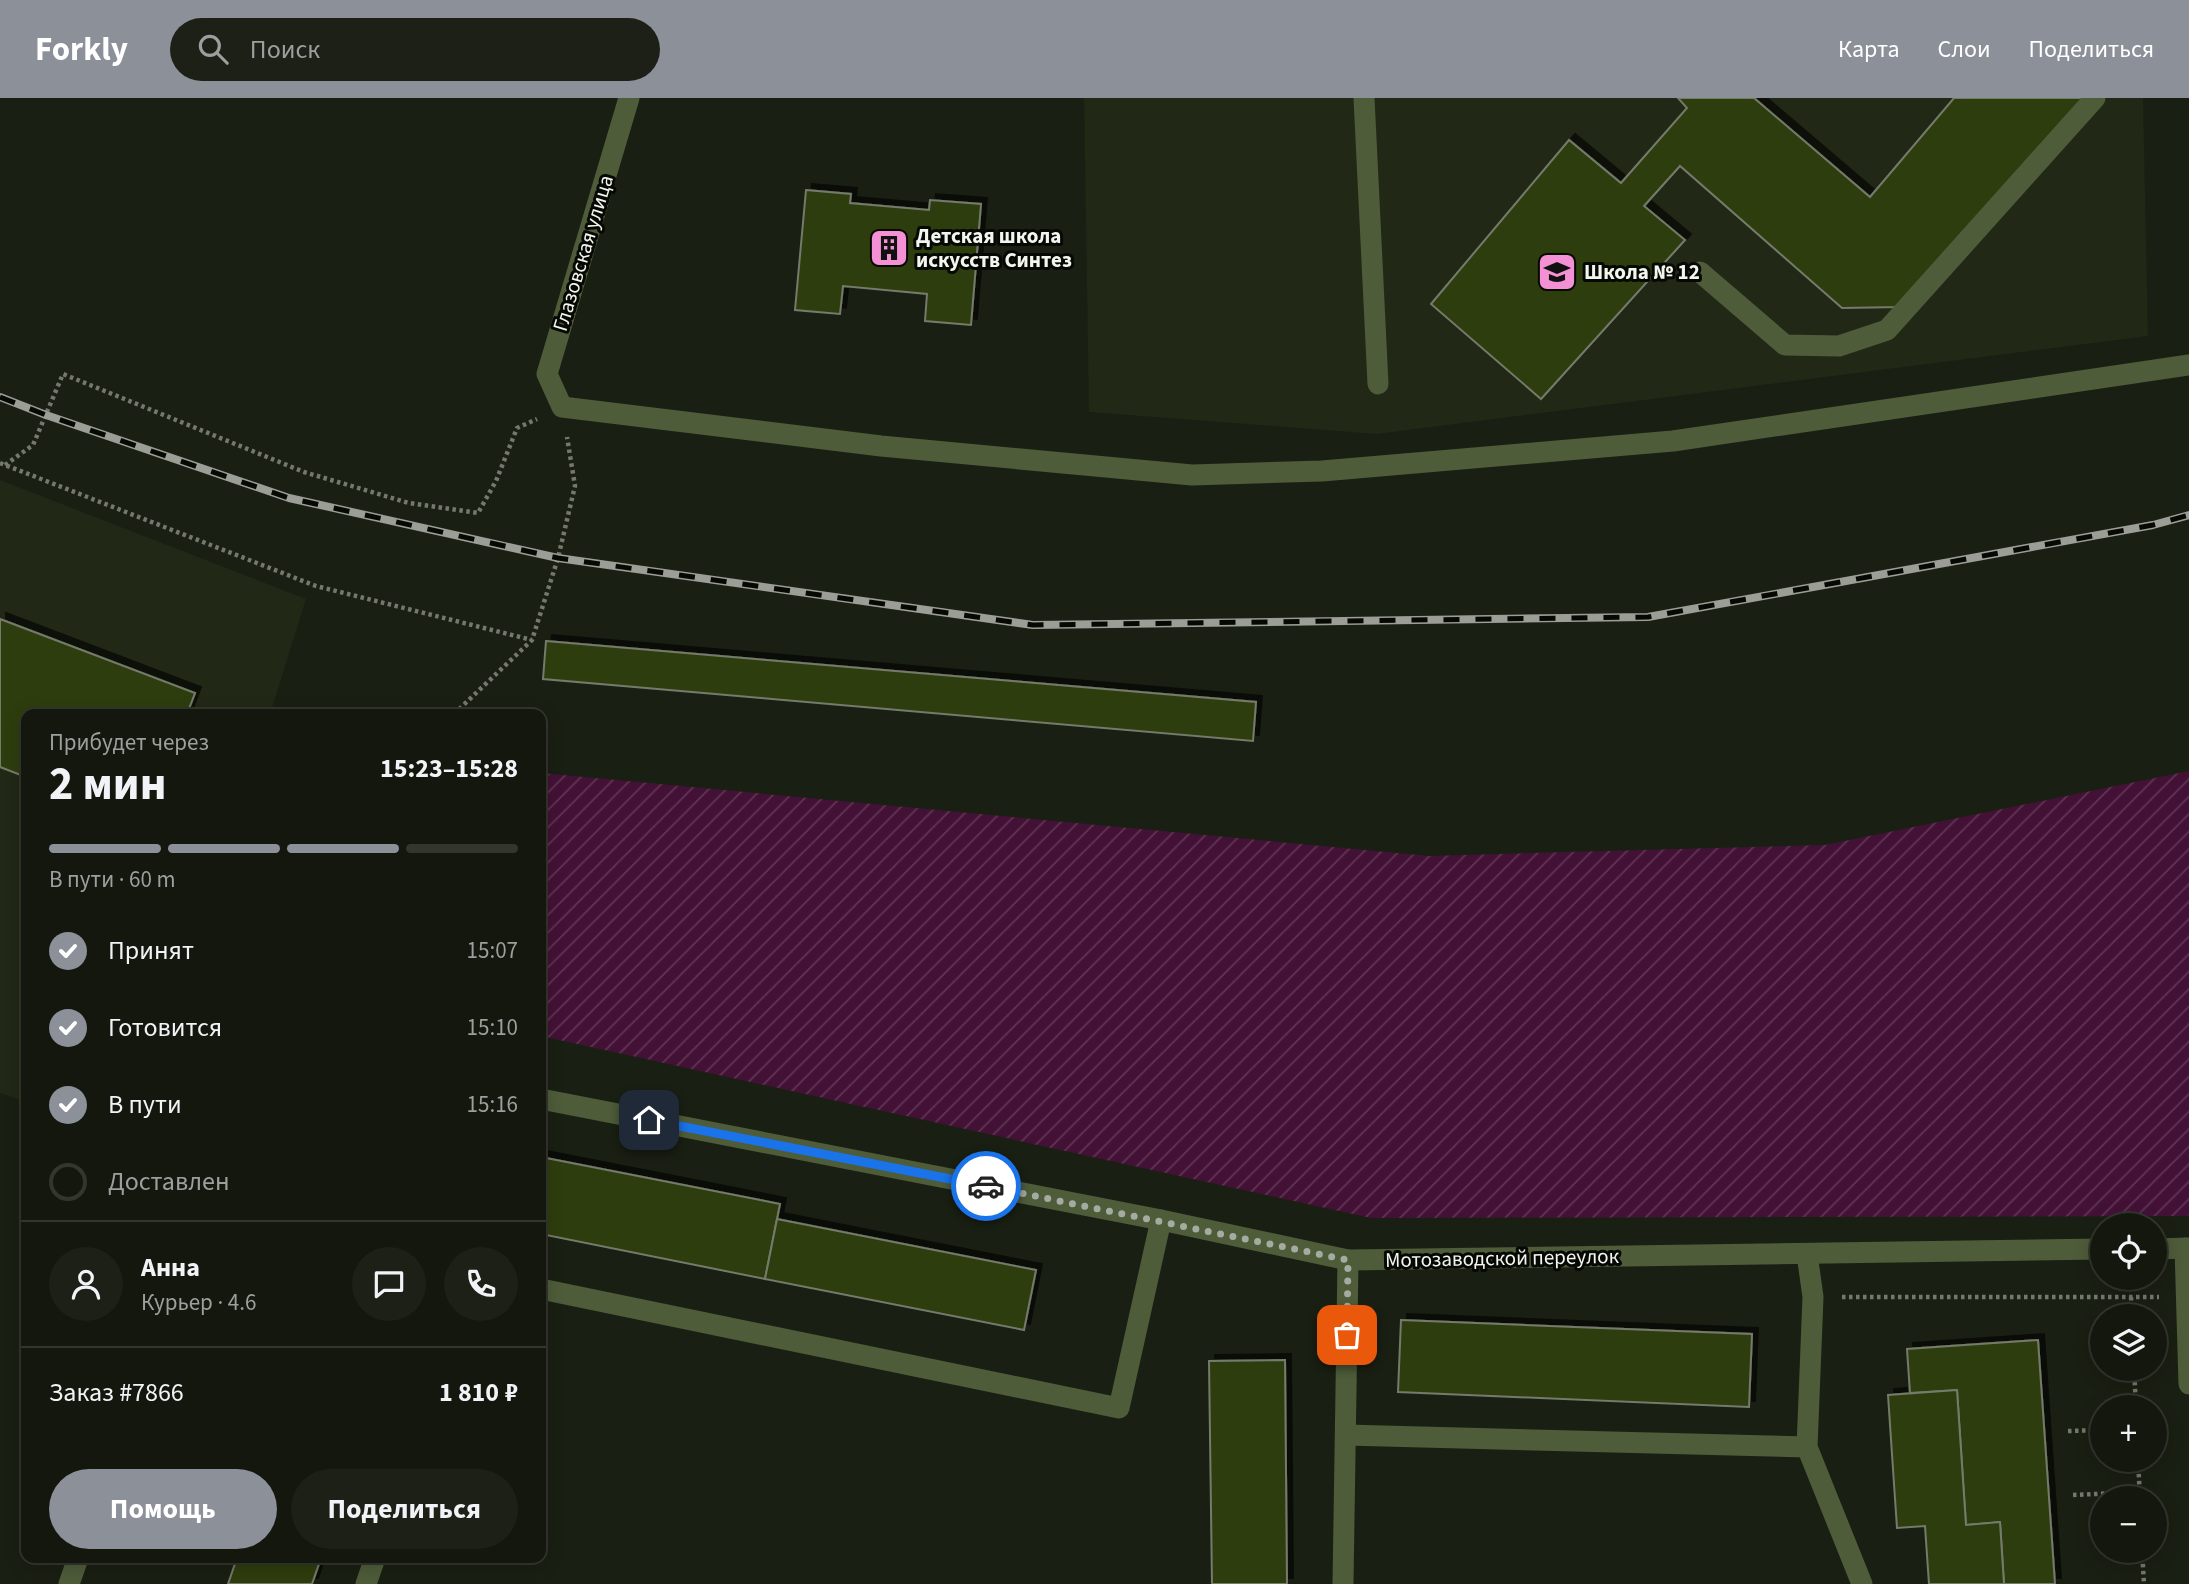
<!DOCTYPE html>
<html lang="ru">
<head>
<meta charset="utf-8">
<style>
	:root { --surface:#14170e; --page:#1d2017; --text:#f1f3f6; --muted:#9d9f9e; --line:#33362e; --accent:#8c9099 }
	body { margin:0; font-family:"Source Sans 3",sans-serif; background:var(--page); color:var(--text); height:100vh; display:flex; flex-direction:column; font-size:26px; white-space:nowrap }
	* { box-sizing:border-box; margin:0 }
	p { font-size:23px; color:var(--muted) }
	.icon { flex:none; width:38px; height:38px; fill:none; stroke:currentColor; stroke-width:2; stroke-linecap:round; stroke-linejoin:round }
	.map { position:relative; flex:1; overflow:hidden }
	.side { position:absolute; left:21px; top:611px; width:525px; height:854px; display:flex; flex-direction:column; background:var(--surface); border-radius:14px; box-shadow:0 4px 18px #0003,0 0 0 2px var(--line) }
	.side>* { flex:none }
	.fabs { position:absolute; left:2090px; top:1115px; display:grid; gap:14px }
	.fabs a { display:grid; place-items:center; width:77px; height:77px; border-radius:50%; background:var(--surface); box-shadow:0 4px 18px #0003,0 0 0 2px var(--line); font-size:35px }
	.pin { position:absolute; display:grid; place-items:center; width:60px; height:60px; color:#fff; margin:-30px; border-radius:14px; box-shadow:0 4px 10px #0006 }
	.courier { position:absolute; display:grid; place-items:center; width:70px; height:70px; margin:-35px; border:5px solid #1a73e8; border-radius:50%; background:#fff; color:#222; box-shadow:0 2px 9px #0007 }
	.summary em { font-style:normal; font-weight:700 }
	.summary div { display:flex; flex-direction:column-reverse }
	.summary { display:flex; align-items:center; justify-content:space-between; height:119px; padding:0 28px }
	h1 { font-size:46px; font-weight:700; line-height:52px }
	.bar { display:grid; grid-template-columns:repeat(4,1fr); gap:10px 7px; align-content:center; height:84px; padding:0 28px }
	.bar i { height:9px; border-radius:5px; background:var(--line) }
	.bar .on { background:var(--accent) }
	.bar p { grid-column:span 4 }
	.line { display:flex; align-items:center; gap:18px; padding:0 28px; border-top:2px solid var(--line) }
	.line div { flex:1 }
	.round { display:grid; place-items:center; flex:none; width:74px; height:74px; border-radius:37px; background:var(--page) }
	ol { padding:0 28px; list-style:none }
	li { display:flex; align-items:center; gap:21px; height:77px }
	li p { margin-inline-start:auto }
	li .icon { padding:7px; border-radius:50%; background:var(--accent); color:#fff; stroke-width:4 }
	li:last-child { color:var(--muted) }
	li i { width:38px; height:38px; border:4px solid var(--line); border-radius:50% }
	.primary-button { display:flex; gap:14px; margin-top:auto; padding:14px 28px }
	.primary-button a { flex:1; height:80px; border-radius:42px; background:var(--accent); color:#fff; font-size:28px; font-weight:700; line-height:80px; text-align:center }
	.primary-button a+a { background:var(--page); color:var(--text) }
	header { display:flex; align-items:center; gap:42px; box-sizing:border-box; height:98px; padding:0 35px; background:var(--accent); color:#fff }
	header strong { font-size:33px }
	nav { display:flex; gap:38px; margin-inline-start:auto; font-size:24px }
	.search { width:490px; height:63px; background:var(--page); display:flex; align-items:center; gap:18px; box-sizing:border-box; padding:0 24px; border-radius:38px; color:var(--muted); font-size:26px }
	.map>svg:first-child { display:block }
	.built { fill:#212816 }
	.garden { fill:url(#garden-furrows) }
	.building { fill:#2d3d0e; stroke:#747a6b; stroke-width:2; filter:url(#shadow) }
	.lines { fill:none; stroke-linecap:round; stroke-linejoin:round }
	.path { stroke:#74786e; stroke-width:4.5; stroke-dasharray:3.5 3.5; stroke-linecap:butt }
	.minor { stroke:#4e5c3a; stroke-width:21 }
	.rail-casing { stroke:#9a9e95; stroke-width:8 }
	.rail { stroke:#060804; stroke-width:5; stroke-dasharray:16; stroke-linecap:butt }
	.done { stroke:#a6aba1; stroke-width:7; stroke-dasharray:0 12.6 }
	.route { stroke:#1a73e8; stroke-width:9 }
	.labels { text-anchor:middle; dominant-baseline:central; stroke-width:6; stroke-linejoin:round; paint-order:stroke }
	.poi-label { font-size:21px; font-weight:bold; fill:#f2f6ee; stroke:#060804; text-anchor:start }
	.street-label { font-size:21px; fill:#f2f6ee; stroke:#060804 }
</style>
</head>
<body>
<header>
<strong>Forkly</strong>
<div class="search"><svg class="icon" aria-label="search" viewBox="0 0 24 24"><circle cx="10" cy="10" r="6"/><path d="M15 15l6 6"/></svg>Поиск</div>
<nav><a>Карта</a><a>Слои</a><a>Поделиться</a></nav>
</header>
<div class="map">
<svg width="2189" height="1486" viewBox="0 0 2189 1486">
	<defs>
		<pattern id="garden-furrows" width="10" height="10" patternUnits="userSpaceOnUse" patternTransform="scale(1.75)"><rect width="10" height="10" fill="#441136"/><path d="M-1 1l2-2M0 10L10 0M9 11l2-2" fill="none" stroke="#5f3453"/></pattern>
		<filter id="shadow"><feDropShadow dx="6" dy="-6" stdDeviation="0" flood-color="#0009"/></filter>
	</defs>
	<rect width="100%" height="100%" fill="#1a1f13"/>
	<g class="built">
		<polygon points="1084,0 2143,0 2148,238 1377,336 1089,314"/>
		<polygon points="0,382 306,501 270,616 26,616 26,1004 0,995"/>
	</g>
	<polygon class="garden" points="2189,673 2189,1118 1371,1120 541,938 541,675 1429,758 1825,747"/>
	<g class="building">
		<polygon points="1678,0 1754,0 1870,99 1954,0 2083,0 1899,209 1842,210 1680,68 1644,108 1685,142 1541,301 1431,206 1569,42 1621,85 1687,10"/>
		<polygon points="806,92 851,96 850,105 929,112 930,102 981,106 971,227 925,223 927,196 843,188 840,216 795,212"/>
		<polygon points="0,521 195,595 187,616 26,616 26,679 0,669"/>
		<polygon points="546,543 1256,604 1253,643 543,581"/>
		<polygon points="541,1059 780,1106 765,1181 541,1136"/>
		<polygon points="777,1121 1036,1172 1024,1232 765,1181"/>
		<polygon points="1401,1222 1752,1236 1749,1309 1398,1294"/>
		<polygon points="2038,1242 2055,1486 2004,1486 2000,1424 1966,1427 1957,1292 1910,1295 1907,1251"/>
		<polygon points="1285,1262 1287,1486 1212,1486 1209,1263"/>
		<polygon points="1957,1292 1966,1427 2000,1424 2004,1486 1929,1486 1925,1428 1897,1430 1888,1297"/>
		<polygon points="237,1460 321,1460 312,1486 228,1486"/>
	</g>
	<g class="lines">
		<g class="path">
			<polyline points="0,365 316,488 532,542"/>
			<polyline points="5,367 33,347 63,276 304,374 409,405 478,415 496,383 517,330 537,321"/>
			<polyline points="454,616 532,542 558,460 575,388 567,339"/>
			<polyline points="1842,1199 2159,1199"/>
			<polyline points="2131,1199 2132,1218"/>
			<polyline points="2134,1270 2136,1309"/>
			<polyline points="2068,1333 2102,1332"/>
			<polyline points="2138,1362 2140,1400"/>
			<polyline points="2073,1397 2140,1394"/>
			<polyline points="2142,1452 2144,1486"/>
		</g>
		<g class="minor">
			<polyline points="629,0 547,276 562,309 881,348 1192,377 1322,373 1673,343 2189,267"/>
			<polyline points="1364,0 1378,286"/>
			<polyline points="1700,174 1785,247 1839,248 1887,232 2095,0"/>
			<polyline points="541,1001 1161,1122 1348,1162 2102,1151"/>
			<polyline points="2185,1150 2189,1286"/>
			<polyline points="2154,1151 2189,1150"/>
			<polyline points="1807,1156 1813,1199 1807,1349 1862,1486"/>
			<polyline points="541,1191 1119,1310 1161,1122"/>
			<polyline points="1346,1337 1807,1349"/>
			<polyline points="69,1486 78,1460"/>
			<polyline points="366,1486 375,1460"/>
			<polyline points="1343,1486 1348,1162"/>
		</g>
		<g class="rail-casing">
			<polyline id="rail" points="0,299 46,317 289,400 558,460 1033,527 1648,519 2153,427 2189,417"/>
		</g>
		<use href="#rail" class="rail"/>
	</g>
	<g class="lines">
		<polyline class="done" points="986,1088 1348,1162 1347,1237"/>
		<polyline class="route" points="649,1022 986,1088"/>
	</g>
	<defs>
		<g id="building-square" transform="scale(2.0125)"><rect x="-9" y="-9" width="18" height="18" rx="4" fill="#f491d4" stroke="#060804"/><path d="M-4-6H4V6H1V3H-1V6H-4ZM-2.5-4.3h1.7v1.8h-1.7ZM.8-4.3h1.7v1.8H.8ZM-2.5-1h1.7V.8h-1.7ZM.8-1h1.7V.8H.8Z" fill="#111"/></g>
		<g id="school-square" transform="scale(2.0125)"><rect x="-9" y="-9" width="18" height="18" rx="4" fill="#f491d4" stroke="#060804"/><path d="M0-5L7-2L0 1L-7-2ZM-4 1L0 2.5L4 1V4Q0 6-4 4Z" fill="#111"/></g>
	</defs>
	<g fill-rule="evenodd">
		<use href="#building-square" x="889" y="150"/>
		<use href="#school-square" x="1557" y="174"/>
	</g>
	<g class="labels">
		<g class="poi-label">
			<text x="916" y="138">Детская школа<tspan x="916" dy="24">искусств Синтез</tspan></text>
			<text x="1584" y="174">Школа № 12</text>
		</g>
		<g class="street-label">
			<text transform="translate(583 155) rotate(-73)">Глазовская улица</text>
			<text transform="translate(1502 1160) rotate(-1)">Мотозаводской переулок</text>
		</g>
	</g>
</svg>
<div class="fabs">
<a><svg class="icon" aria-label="locate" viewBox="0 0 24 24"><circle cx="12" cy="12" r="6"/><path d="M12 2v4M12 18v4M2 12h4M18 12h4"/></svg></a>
<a><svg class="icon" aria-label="layers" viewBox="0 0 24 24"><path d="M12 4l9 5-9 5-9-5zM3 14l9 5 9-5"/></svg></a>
<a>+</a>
<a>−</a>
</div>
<div class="pin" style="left:1347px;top:1237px;background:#ea580c"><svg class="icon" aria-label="bag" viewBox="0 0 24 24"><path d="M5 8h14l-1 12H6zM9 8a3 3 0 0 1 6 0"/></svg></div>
<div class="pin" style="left:649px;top:1022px;background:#1f2937"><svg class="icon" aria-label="home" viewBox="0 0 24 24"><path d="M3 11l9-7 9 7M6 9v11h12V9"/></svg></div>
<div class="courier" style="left:986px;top:1088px"><svg class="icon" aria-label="car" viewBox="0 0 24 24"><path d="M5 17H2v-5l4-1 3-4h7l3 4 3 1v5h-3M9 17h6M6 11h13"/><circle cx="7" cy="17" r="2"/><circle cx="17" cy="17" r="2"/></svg></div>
<section class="side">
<div class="summary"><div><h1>2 мин</h1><p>Прибудет через</p></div><em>15:23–15:28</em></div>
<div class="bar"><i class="on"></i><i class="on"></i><i class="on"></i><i></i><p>В пути · 60 m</p></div>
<ol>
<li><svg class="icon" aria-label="check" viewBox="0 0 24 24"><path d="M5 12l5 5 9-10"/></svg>Принят<p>15:07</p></li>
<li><svg class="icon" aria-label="check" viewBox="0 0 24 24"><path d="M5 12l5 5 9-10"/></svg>Готовится<p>15:10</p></li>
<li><svg class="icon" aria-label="check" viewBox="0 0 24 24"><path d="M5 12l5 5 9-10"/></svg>В пути<p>15:16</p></li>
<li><i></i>Доставлен</li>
</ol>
<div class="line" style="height:126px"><a class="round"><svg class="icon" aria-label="person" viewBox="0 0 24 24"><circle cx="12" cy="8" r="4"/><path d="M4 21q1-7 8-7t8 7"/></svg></a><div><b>Анна</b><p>Курьер · 4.6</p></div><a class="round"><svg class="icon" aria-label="chat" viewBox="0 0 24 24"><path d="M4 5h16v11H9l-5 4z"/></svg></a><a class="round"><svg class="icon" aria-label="phone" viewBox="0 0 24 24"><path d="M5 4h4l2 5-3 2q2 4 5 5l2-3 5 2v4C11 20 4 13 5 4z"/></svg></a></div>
<div class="line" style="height:91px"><div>Заказ #7866</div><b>1 810 ₽</b></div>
<div class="primary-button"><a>Помощь</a><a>Поделиться</a></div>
</section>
</div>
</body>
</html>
